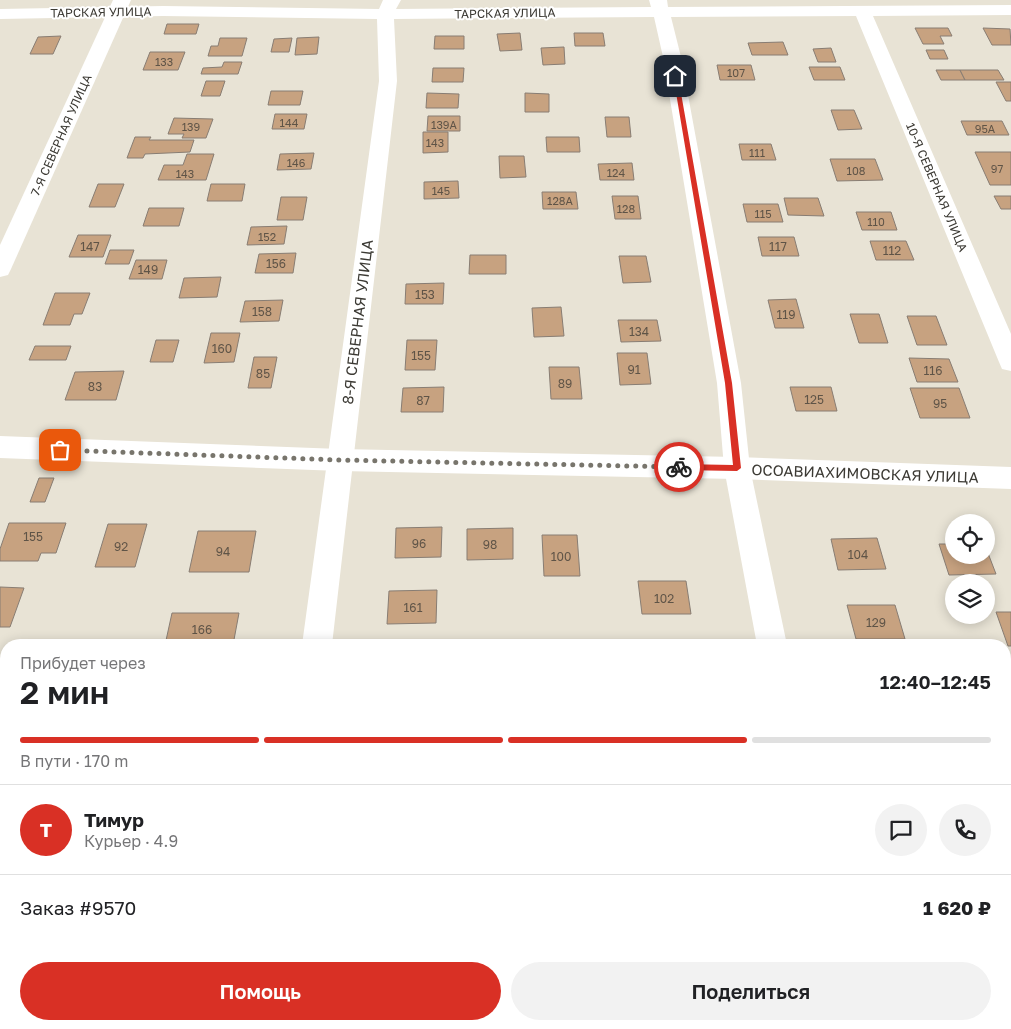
<!DOCTYPE html>
<html lang="ru">
<head>
<meta charset="utf-8">
<style>
	:root { --surface:#fff; --page:#f2f2f2; --text:#202124; --muted:#757577; --line:#e0e0e0; --accent:#d93025 }
	body { margin:0; font-family:"Golos Text",sans-serif; background:var(--page); color:var(--text); height:100vh; display:flex; flex-direction:column; font-size:19px; white-space:nowrap }
	* { box-sizing:border-box; margin:0 }
	p { font-size:16px; color:var(--muted) }
	.icon { flex:none; width:28px; height:28px; fill:none; stroke:currentColor; stroke-width:2; stroke-linecap:round; stroke-linejoin:round }
	.map { position:relative; flex:1; overflow:hidden }
	.panel { position:absolute; left:0px; top:639px; width:1011px; height:391px; display:flex; flex-direction:column; background:var(--surface); border-radius:20px 20px 0 0; box-shadow:0 2px 12px #0003 }
	.panel>* { flex:none }
	.fabs { position:absolute; left:945px; top:514px; display:grid; gap:10px }
	.fabs a { display:grid; place-items:center; width:50px; height:50px; border-radius:50%; background:var(--surface); box-shadow:0 2px 12px #0003; font-size:25px }
	.pin { position:absolute; display:grid; place-items:center; width:42px; height:42px; color:#fff; margin:-21px; border-radius:10px; box-shadow:0 2px 8px #0006 }
	.courier { position:absolute; display:grid; place-items:center; width:50px; height:50px; margin:-25px; border:4px solid #d93025; border-radius:50%; background:#fff; color:#222; box-shadow:0 1px 6px #0007 }
	.overview em { font-style:normal; font-weight:600 }
	.overview div { display:flex; flex-direction:column-reverse }
	.overview { display:flex; align-items:center; justify-content:space-between; height:85px; padding:0 20px }
	h1 { font-size:32px; font-weight:600; line-height:38px }
	.bar { display:grid; grid-template-columns:repeat(4,1fr); gap:8px 5px; align-content:center; height:60px; padding:0 20px }
	.bar i { height:6px; border-radius:4px; background:var(--line) }
	.bar .current { background:var(--accent) }
	.bar p { grid-column:span 4 }
	.line { display:flex; align-items:center; gap:12px; padding:0 20px; border-top:1px solid var(--line) }
	.line div { flex:1 }
	.round { display:grid; place-items:center; flex:none; width:52px; height:52px; border-radius:26px; background:var(--page) }
	.action { display:flex; gap:10px; margin-top:auto; padding:10px 20px }
	.action a { flex:1; height:58px; border-radius:30px; background:var(--accent); color:#fff; font-size:20px; font-weight:600; line-height:58px; text-align:center }
	.action a+a { background:var(--page); color:var(--text) }
	.map>svg:first-child { display:block }
	.building { fill:#c7a280; stroke:#887d73 }
	.lines { fill:none; stroke-linecap:round; stroke-linejoin:round }
	.minor { fill:#fff; fill-rule:evenodd }
	.tertiary { fill:#fff; fill-rule:evenodd }
	.primary { fill:#fff; fill-rule:evenodd }
	.route { fill:#d93025 }
	.done { stroke:#78756c; stroke-width:5; stroke-dasharray:0 9 }
	.labels { text-anchor:middle; dominant-baseline:central; stroke-width:4; stroke-linejoin:round; paint-order:stroke }
	.far-number-label { font-size:11px; fill:#5f5447 }
	.far-street-label { font-size:12px; fill:#3c3a34; stroke:#fff }
	.number-label { font-size:12px; fill:#5f5447 }
	.street-label { font-size:15px; fill:#3c3a34; stroke:#fff }
</style>
</head>
<body>
<div class="map">
<svg width="1011" height="1029" viewBox="0 0 1011 1029">
	<rect width="100%" height="100%" fill="#e8e3d5"/>
	<g class="building">
		<polygon points="167,24 199,24 196,34 164,34"/>
		<polygon points="915,28 948,28 952,36 940,36 944,44 923,44"/>
		<polygon points="983,28 1010,29 1011,45 992,45"/>
		<polygon points="520,33 522,50 500,51 497,34"/>
		<polygon points="574,33 603,33 605,46 575,46"/>
		<polygon points="61,36 53,54 30,54 38,37"/>
		<polygon points="435,36 464,36 464,49 434,49"/>
		<polygon points="319,37 317,54 295,55 297,38"/>
		<polygon points="220,38 247,38 242,56 208,56 211,46 218,46"/>
		<polygon points="292,38 289,52 271,52 274,39"/>
		<polygon points="783,42 788,55 752,55 748,43"/>
		<polygon points="564,47 565,64 543,65 541,48"/>
		<polygon points="831,48 836,62 818,62 813,49"/>
		<polygon points="926,50 944,50 948,59 930,59"/>
		<polygon points="150,52 185,52 178,70 143,70"/>
		<polygon points="224,62 242,62 238,74 201,74 203,68 222,67"/>
		<polygon points="717,65 751,65 755,80 720,80"/>
		<polygon points="809,67 840,67 845,80 814,80"/>
		<polygon points="433,68 464,68 463,82 432,82"/>
		<polygon points="936,70 960,70 965,80 941,80"/>
		<polygon points="960,70 998,70 1004,80 965,80"/>
		<polygon points="206,81 225,81 220,96 201,96"/>
		<polygon points="996,82 1011,82 1011,101 1006,101"/>
		<polygon points="271,91 303,91 300,105 268,105"/>
		<polygon points="427,93 459,94 458,108 426,108"/>
		<polygon points="525,93 549,94 549,112 525,112"/>
		<polygon points="831,110 854,110 862,129 838,130"/>
		<polygon points="275,114 307,114 304,129 272,129"/>
		<polygon points="428,116 460,116 460,131 427,131"/>
		<polygon points="605,117 629,117 631,137 607,137"/>
		<polygon points="174,118 213,119 206,138 182,138 184,134 168,134"/>
		<polygon points="961,121 1002,121 1009,135 967,135"/>
		<polygon points="423,132 448,132 448,152 423,153"/>
		<polygon points="135,137 151,137 149,140 194,140 190,152 145,154 143,158 127,158"/>
		<polygon points="546,137 579,137 580,152 547,152"/>
		<polygon points="739,144 771,144 776,160 742,160"/>
		<polygon points="975,152 1011,152 1011,185 990,185"/>
		<polygon points="314,153 311,169 277,170 280,154"/>
		<polygon points="187,154 214,154 206,180 158,180 164,165 183,165"/>
		<polygon points="499,156 524,156 526,177 500,178"/>
		<polygon points="830,159 875,159 883,180 837,181"/>
		<polygon points="632,163 634,180 600,180 598,164"/>
		<polygon points="458,181 459,198 424,199 424,182"/>
		<polygon points="98,184 124,184 115,207 89,207"/>
		<polygon points="211,184 245,184 242,201 207,201"/>
		<polygon points="542,192 576,192 578,209 543,209"/>
		<polygon points="612,196 638,196 641,219 615,219"/>
		<polygon points="994,196 1011,196 1011,209 1001,209"/>
		<polygon points="281,197 307,197 303,220 277,220"/>
		<polygon points="784,198 818,198 824,216 788,215"/>
		<polygon points="743,204 778,204 783,222 747,222"/>
		<polygon points="149,208 184,208 179,226 143,226"/>
		<polygon points="856,212 891,212 897,230 862,230"/>
		<polygon points="287,226 284,244 247,245 251,227"/>
		<polygon points="78,235 111,235 103,257 69,257"/>
		<polygon points="758,237 794,237 799,256 762,256"/>
		<polygon points="870,241 906,241 914,260 876,260"/>
		<polygon points="110,250 134,250 129,264 105,264"/>
		<polygon points="296,253 293,273 255,273 259,254"/>
		<polygon points="470,255 506,255 506,274 469,274"/>
		<polygon points="619,256 646,256 651,282 623,283"/>
		<polygon points="136,260 167,260 162,279 129,279"/>
		<polygon points="221,277 217,297 179,298 184,278"/>
		<polygon points="444,283 443,304 405,304 406,284"/>
		<polygon points="55,293 90,293 82,314 74,314 70,325 43,325"/>
		<polygon points="796,299 804,328 775,328 768,300"/>
		<polygon points="283,300 279,321 240,322 245,301"/>
		<polygon points="561,307 564,336 534,337 532,308"/>
		<polygon points="850,314 879,314 888,343 859,343"/>
		<polygon points="907,316 936,316 947,345 917,345"/>
		<polygon points="618,320 657,320 661,341 621,342"/>
		<polygon points="211,333 240,333 234,362 204,363"/>
		<polygon points="156,340 179,340 173,362 150,362"/>
		<polygon points="407,340 437,340 435,370 405,370"/>
		<polygon points="35,346 71,346 66,360 29,360"/>
		<polygon points="617,353 647,353 651,384 620,385"/>
		<polygon points="254,357 277,357 271,388 248,388"/>
		<polygon points="909,358 949,359 958,382 917,382"/>
		<polygon points="549,367 579,367 582,399 551,399"/>
		<polygon points="124,371 116,400 65,400 75,372"/>
		<polygon points="444,387 443,412 401,412 403,388"/>
		<polygon points="790,387 831,387 837,411 796,411"/>
		<polygon points="910,388 959,388 970,418 920,418"/>
		<polygon points="39,478 54,478 45,502 30,502"/>
		<polygon points="9,523 66,523 56,553 41,553 38,561 0,561 0,549"/>
		<polygon points="108,524 147,524 135,567 95,567"/>
		<polygon points="442,527 441,557 395,558 396,528"/>
		<polygon points="513,528 513,559 467,560 467,529"/>
		<polygon points="198,531 256,531 249,572 189,572"/>
		<polygon points="542,535 577,535 580,576 544,576"/>
		<polygon points="877,538 886,569 838,570 831,539"/>
		<polygon points="939,544 954,544 954,555 986,555 986,548 996,574 949,575"/>
		<polygon points="638,581 686,581 691,614 642,614"/>
		<polygon points="0,587 24,588 10,627 0,627"/>
		<polygon points="437,590 436,623 387,624 389,591"/>
		<polygon points="847,605 895,605 905,639 856,639"/>
		<polygon points="996,612 1011,612 1011,646 1008,646"/>
		<polygon points="172,613 239,613 233,645 165,645"/>
		<rect x="0" y="661" width="6" height="52"/>
		<polygon points="0,972 6,972 6,1024 45,1024 44,1029 0,1029"/>
		<polygon points="669,1024 732,1024 733,1029 670,1029"/>
	</g>
	<g class="lines">
		<g class="minor">
			<polygon points="383,0 401,0 396,9 651,7 649,0 667,0 668,7 1011,5 1011,15 873,16 1011,334 1011,371 1002,369 999,362 856,16 671,17 681,57 741,383 750,468 787,645 757,645 724,468 717,383 663,57 654,17 394,19 397,81 332,645 302,645 379,81 377,19 163,16 0,19 0,9 163,6 379,9"/>
			<rect x="250" y="1024" width="38" height="5"/>
			<polygon points="828,1024 866,1024 867,1029 829,1029"/>
		</g>
		<polygon class="tertiary" points="0,436 340,449 737,457 1011,467 1011,489 737,479 340,471 0,458"/>
		<polygon class="primary" points="113,0 131,0 11,269 8,275 0,277 0,245"/>
	</g>
	<polygon class="route" points="673,75 678,76 732,383 741,468 737,471 679,470 675,467 679,464 733,465 725,383"/>
	<g class="lines">
		<polyline class="done" points="60,450 340,460 679,467"/>
	</g>
	<g class="labels">
		<g class="far-number-label">
			<text x="164" y="61">133</text>
			<text x="736" y="72">107</text>
			<text x="289" y="122">144</text>
			<text x="444" y="124">139А</text>
			<text x="191" y="126">139</text>
			<text x="985" y="128">95А</text>
			<text x="435" y="142">143</text>
			<text x="757" y="152">111</text>
			<text x="296" y="162">146</text>
			<text x="997" y="168">97</text>
			<text x="856" y="170">108</text>
			<text x="616" y="172">124</text>
			<text x="185" y="173">143</text>
			<text x="441" y="190">145</text>
			<text x="560" y="200">128А</text>
			<text x="626" y="208">128</text>
			<text x="763" y="213">115</text>
			<text x="876" y="221">110</text>
			<text x="267" y="236">152</text>
		</g>
		<g class="far-street-label">
			<text transform="translate(101 12) rotate(-1)">ТАРСКАЯ УЛИЦА</text>
			<text transform="translate(505 13) rotate(-1)">ТАРСКАЯ УЛИЦА</text>
			<text transform="translate(61 135) rotate(-66)">7-Я СЕВЕРНАЯ УЛИЦА</text>
			<text transform="translate(937 187) rotate(67)">10-Я СЕВЕРНАЯ УЛИЦА</text>
		</g>
		<g class="number-label">
			<text x="90" y="246">147</text>
			<text x="778" y="246">117</text>
			<text x="892" y="250">112</text>
			<text x="276" y="263">156</text>
			<text x="148" y="269">149</text>
			<text x="425" y="294">153</text>
			<text x="262" y="311">158</text>
			<text x="786" y="314">119</text>
			<text x="639" y="331">134</text>
			<text x="222" y="348">160</text>
			<text x="421" y="355">155</text>
			<text x="634" y="369">91</text>
			<text x="933" y="370">116</text>
			<text x="263" y="373">85</text>
			<text x="565" y="383">89</text>
			<text x="95" y="386">83</text>
			<text x="814" y="399">125</text>
			<text x="423" y="400">87</text>
			<text x="940" y="403">95</text>
			<text x="33" y="536">155</text>
			<text x="419" y="543">96</text>
			<text x="490" y="544">98</text>
			<text x="121" y="546">92</text>
			<text x="223" y="551">94</text>
			<text x="858" y="554">104</text>
			<text x="561" y="556">100</text>
			<text x="664" y="598">102</text>
			<text x="413" y="607">161</text>
			<text x="876" y="622">129</text>
			<text x="202" y="629">166</text>
		</g>
		<g class="street-label">
			<text transform="translate(357 322) rotate(-83)">8-Я СЕВЕРНАЯ УЛИЦА</text>
			<text transform="translate(865 473) rotate(2)">ОСОАВИАХИМОВСКАЯ УЛИЦА</text>
		</g>
	</g>
</svg>
<div class="fabs">
<a><svg class="icon" aria-label="locate" viewBox="0 0 24 24"><circle cx="12" cy="12" r="6"/><path d="M12 2v4M12 18v4M2 12h4M18 12h4"/></svg></a>
<a><svg class="icon" aria-label="layers" viewBox="0 0 24 24"><path d="M12 4l9 5-9 5-9-5zM3 14l9 5 9-5"/></svg></a>
</div>
<div class="pin" style="left:60px;top:450px;background:#ea580c"><svg class="icon" aria-label="bag" viewBox="0 0 24 24"><path d="M5 8h14l-1 12H6zM9 8a3 3 0 0 1 6 0"/></svg></div>
<div class="pin" style="left:675px;top:76px;background:#1f2937"><svg class="icon" aria-label="home" viewBox="0 0 24 24"><path d="M3 11l9-7 9 7M6 9v11h12V9"/></svg></div>
<div class="courier" style="left:679px;top:467px"><svg class="icon" aria-label="bike" viewBox="0 0 24 24"><circle cx="6" cy="16" r="4"/><circle cx="18" cy="16" r="4"/><path d="M6 16l4-8h5l3 8M10 8l3 8H6M13 5h3"/></svg></div>
<section class="panel">
<div class="overview"><div><h1>2 мин</h1><p>Прибудет через</p></div><em>12:40–12:45</em></div>
<div class="bar"><i class="current"></i><i class="current"></i><i class="current"></i><i></i><p>В пути · 170 m</p></div>
<div class="line" style="height:90px"><b class="round" style="background:var(--accent);color:#fff">Т</b><div><b>Тимур</b><p>Курьер · 4.9</p></div><a class="round"><svg class="icon" aria-label="chat" viewBox="0 0 24 24"><path d="M4 5h16v11H9l-5 4z"/></svg></a><a class="round"><svg class="icon" aria-label="phone" viewBox="0 0 24 24"><path d="M5 4h4l2 5-3 2q2 4 5 5l2-3 5 2v4C11 20 4 13 5 4z"/></svg></a></div>
<div class="line" style="height:65px"><div>Заказ #9570</div><b>1 620 ₽</b></div>
<div class="action"><a>Помощь</a><a>Поделиться</a></div>
</section>
</div>
</body>
</html>
